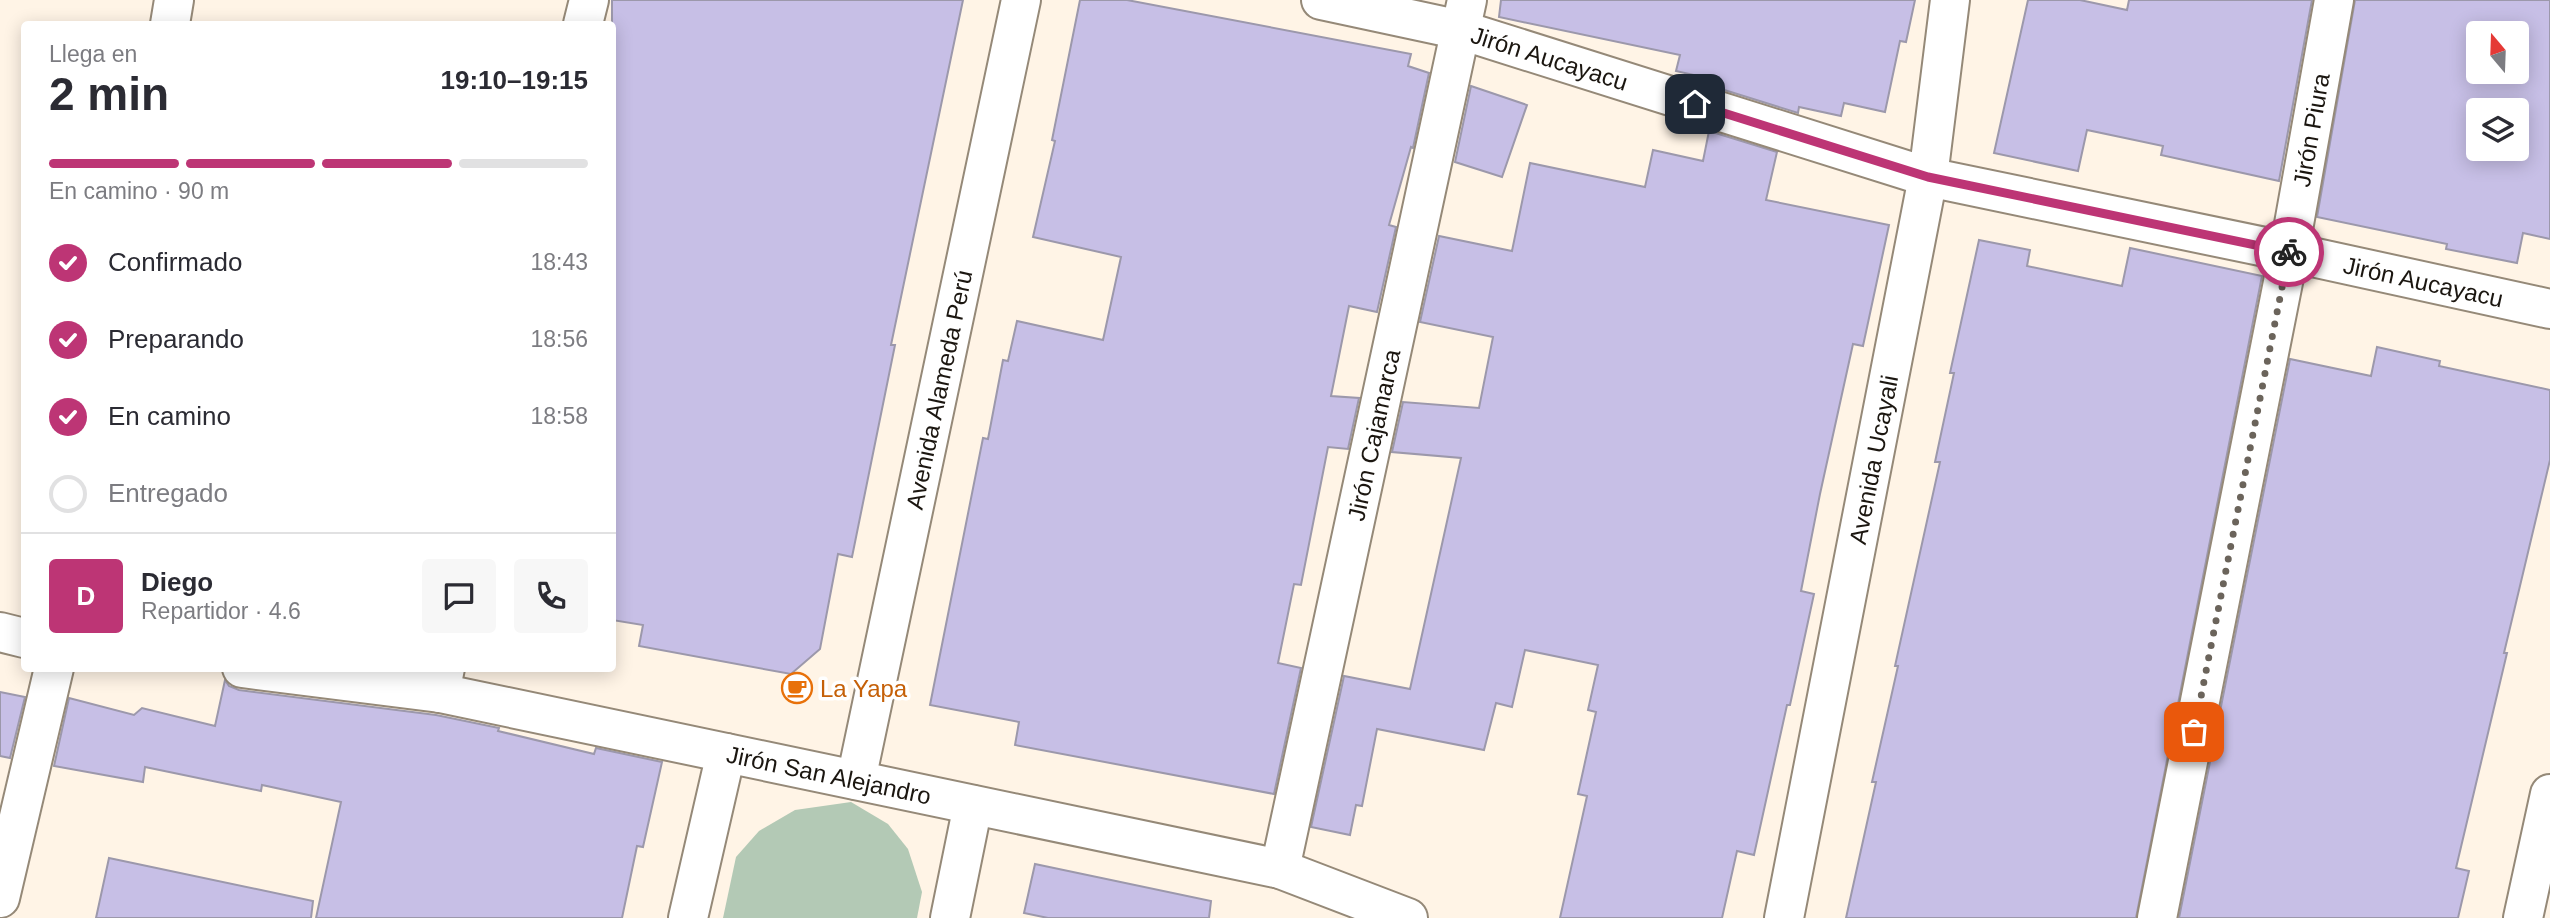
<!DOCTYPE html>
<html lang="es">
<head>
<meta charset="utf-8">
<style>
	:root { --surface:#fff; --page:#f7f7f7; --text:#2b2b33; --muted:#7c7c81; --line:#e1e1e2; --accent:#bd3575 }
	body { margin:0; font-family:Arial,sans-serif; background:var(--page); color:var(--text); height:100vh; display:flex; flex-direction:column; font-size:26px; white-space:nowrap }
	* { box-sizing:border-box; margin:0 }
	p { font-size:23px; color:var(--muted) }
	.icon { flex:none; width:38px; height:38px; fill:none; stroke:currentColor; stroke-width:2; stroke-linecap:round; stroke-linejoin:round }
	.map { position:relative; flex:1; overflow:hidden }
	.details { position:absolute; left:21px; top:21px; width:595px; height:651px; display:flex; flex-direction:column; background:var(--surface); border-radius:7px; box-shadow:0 4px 18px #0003 }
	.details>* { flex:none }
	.needle { width:46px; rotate:341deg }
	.fabs { position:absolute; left:2466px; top:21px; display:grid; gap:14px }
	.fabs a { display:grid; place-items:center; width:63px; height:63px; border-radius:7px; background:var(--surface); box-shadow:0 4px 18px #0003; font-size:35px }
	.pin { position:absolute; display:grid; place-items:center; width:60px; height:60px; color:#fff; margin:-30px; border-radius:14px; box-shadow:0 4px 10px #0006 }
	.courier { position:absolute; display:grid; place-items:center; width:70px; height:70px; margin:-35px; border:5px solid #bd3575; border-radius:50%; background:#fff; color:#222; box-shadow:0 2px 9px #0007 }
	.summary em { font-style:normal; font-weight:700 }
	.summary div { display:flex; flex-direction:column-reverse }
	.summary { display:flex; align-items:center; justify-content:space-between; height:119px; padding:0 28px }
	h1 { font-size:46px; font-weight:700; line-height:52px }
	.bar { display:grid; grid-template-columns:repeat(4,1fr); gap:10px 7px; align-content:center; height:84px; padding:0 28px }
	.bar i { height:9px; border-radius:5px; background:var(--line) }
	.bar .on { background:var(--accent) }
	.bar p { grid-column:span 4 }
	.line { display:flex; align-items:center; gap:18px; padding:0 28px; border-top:2px solid var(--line) }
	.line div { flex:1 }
	.round { display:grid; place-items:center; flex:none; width:74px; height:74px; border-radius:7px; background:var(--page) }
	ol { padding:0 28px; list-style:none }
	li { display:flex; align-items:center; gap:21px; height:77px }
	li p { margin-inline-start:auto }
	li .icon { padding:7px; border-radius:50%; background:var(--accent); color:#fff; stroke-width:4 }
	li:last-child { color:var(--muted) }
	li i { width:38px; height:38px; border:4px solid var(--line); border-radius:50% }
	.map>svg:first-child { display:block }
	.green { fill:#b3c9b5 }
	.building { fill:#c7bfe6; stroke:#9c98ab; stroke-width:2; fill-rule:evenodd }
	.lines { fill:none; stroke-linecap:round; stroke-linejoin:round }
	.street-casing { stroke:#958978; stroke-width:42 }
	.secondary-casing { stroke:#958978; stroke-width:42 }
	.highway-casing { stroke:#958978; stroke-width:42 }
	.street { stroke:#fff; stroke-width:38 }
	.secondary { stroke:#fff; stroke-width:38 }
	.highway { stroke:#fff; stroke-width:38 }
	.done { stroke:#6b645b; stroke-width:7; stroke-dasharray:0 12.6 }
	.route { stroke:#bd3575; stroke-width:9 }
	.labels { text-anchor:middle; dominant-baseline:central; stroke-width:7; stroke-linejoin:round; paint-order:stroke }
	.street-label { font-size:24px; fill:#1b1610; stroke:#fff }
	.food-label { font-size:24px; fill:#c56008; stroke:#fff; text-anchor:start }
</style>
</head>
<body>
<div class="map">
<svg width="2550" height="918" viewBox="0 0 2550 918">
	<rect width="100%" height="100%" fill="#fff4e6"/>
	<polygon class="green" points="851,802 888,824 908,849 922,892 917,918 723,918 736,857 759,831 795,810"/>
	<g class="building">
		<polygon points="612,0 963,0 891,345 895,345 852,557 838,554 820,649 791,674 639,646 643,625 612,620"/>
		<polygon points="1080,0 1127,0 1411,54 1408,66 1429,73 1413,148 1411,147 1389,225 1396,227 1377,312 1349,306 1331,396 1359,398 1348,449 1328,447 1301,585 1294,584 1278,663 1301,668 1274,794 1015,745 1019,722 930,705 983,438 988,439 1003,360 1008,361 1017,321 1103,340 1121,257 1033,237 1055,141 1052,140"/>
		<polygon points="1501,0 1915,0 1906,42 1900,41 1885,112 1844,103 1841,116 1799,107 1798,113 1718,88 1720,81 1676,71 1680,55 1499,17"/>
		<polygon points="2028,0 2080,0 2127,10 2129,0 2312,0 2279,181 2161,155 2163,146 2087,130 2078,171 1994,153"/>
		<path d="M2355,0h195v239l-27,-6 -6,30 -71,-14 1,-5 -130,-27zM2478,33h38v39h-38zM2478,110h38v39h-38z"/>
		<polygon points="1471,86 1527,105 1502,177 1455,162"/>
		<polygon points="1709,131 1777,152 1766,200 1889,225 1863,346 1853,344 1820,494 1801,591 1814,594 1790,705 1787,705 1754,855 1737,851 1722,918 1560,918 1587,796 1578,794 1596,712 1588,710 1598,665 1525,650 1512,707 1496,703 1484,750 1377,729 1362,806 1356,805 1350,835 1311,827 1344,676 1410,689 1461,458 1392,452 1403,402 1479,408 1493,337 1420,322 1439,236 1512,251 1530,163 1645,187 1653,150 1703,161"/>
		<polygon points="1979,240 2030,250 2027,266 2122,286 2130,248 2262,276 2136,918 1846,918 1876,782 1872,782 1898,666 1895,666 1940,462 1935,462 1954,373 1950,373"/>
		<polygon points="2377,347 2440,361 2439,366 2550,390 2550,460 2504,653 2507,653 2456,868 2469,871 2458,918 2179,918 2290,359 2371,376"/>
		<polygon points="225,680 229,686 239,690 436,715 499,728 498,731 594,754 596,748 662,762 643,847 637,846 622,918 316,918 341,802 262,785 261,791 145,767 143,782 54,766 69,698 134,715 142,708 215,726"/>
		<polygon points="0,692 25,697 10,758 0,756"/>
		<polygon points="109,858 313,901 311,918 96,918"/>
		<polygon points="1035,864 1211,901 1209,918 1048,918 1024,913"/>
	</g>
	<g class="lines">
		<g class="street-casing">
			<g id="street">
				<path id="s1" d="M1321,0l140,30 467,147 361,75 261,57"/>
				<polyline points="583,24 589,0"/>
				<polyline points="440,693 445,668"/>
				<path id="s2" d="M856,780l165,-780"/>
				<path id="s3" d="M1280,869l187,-869"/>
				<path id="s4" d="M2157,918l132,-666 45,-252"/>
			</g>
		</g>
		<g class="secondary-casing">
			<g id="secondary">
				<polyline points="0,632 24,638"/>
				<path id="s5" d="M242,668l198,25 840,176 128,49"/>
				<polyline points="688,918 726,753"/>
				<polyline points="950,918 973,805"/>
				<path id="s6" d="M1784,918l144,-741 22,-177"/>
				<polyline points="2523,918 2550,794"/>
			</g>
		</g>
		<g class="highway-casing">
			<g id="highway">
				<polyline points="170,24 174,0"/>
				<polyline points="0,898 54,668"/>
			</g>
		</g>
		<use href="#street" class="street"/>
		<use href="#secondary" class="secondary"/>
		<use href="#highway" class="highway"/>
	</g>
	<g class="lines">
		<polyline class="done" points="2194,732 2289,252"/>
		<polyline class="route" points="1695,104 1928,177 2289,252"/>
	</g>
	<defs>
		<g id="cafe-ring" transform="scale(1.575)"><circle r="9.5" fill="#fff" stroke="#e8710a" stroke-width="1.5"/><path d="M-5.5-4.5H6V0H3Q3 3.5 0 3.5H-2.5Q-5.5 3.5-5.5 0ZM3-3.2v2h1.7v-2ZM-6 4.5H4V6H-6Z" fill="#e8710a"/></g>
	</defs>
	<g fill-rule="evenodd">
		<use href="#cafe-ring" x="797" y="688"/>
	</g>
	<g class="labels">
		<g class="street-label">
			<text stroke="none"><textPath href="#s1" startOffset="236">Jirón Aucayacu</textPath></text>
			<text stroke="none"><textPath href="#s4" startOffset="803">Jirón Piura</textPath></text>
			<text stroke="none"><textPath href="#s1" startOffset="1139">Jirón Aucayacu</textPath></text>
			<text stroke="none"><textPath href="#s2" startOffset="399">Avenida Alameda Perú</textPath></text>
			<text stroke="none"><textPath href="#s3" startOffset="444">Jirón Cajamarca</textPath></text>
			<text stroke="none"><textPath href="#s6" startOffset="467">Avenida Ucayali</textPath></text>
			<text stroke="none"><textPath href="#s5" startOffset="597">Jirón San Alejandro</textPath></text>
		</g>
		<g class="food-label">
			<text x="820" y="688">La Yapa</text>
		</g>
	</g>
</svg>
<div class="fabs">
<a><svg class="needle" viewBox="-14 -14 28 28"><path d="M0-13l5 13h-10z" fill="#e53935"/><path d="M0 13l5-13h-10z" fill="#7c7c81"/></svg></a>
<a><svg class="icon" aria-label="layers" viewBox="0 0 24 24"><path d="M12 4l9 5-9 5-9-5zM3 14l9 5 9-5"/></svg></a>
</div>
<div class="pin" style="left:2194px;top:732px;background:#ea580c"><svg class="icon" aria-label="bag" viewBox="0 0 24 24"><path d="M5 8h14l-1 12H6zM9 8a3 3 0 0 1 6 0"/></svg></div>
<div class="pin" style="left:1695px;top:104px;background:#1f2937"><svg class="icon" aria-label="home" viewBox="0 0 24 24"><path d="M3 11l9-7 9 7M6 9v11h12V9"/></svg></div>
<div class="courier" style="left:2289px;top:252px"><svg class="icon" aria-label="bike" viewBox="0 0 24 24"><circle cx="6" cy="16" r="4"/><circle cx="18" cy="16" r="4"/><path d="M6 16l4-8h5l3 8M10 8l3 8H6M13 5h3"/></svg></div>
<section class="details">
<div class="summary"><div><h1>2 min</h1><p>Llega en</p></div><em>19:10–19:15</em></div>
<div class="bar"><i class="on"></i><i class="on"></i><i class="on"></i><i></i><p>En camino · 90 m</p></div>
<ol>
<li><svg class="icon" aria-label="check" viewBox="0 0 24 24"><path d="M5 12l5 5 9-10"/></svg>Confirmado<p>18:43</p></li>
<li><svg class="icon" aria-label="check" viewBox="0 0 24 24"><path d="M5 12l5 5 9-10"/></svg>Preparando<p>18:56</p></li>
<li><svg class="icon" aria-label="check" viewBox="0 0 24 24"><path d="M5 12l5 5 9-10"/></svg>En camino<p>18:58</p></li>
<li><i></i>Entregado</li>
</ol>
<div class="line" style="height:126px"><b class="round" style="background:var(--accent);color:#fff">D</b><div><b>Diego</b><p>Repartidor · 4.6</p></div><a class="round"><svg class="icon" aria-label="chat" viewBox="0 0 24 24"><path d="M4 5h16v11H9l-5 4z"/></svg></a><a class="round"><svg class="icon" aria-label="phone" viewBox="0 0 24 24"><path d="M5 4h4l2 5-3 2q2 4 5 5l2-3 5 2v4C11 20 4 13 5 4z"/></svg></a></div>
</section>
</div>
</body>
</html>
